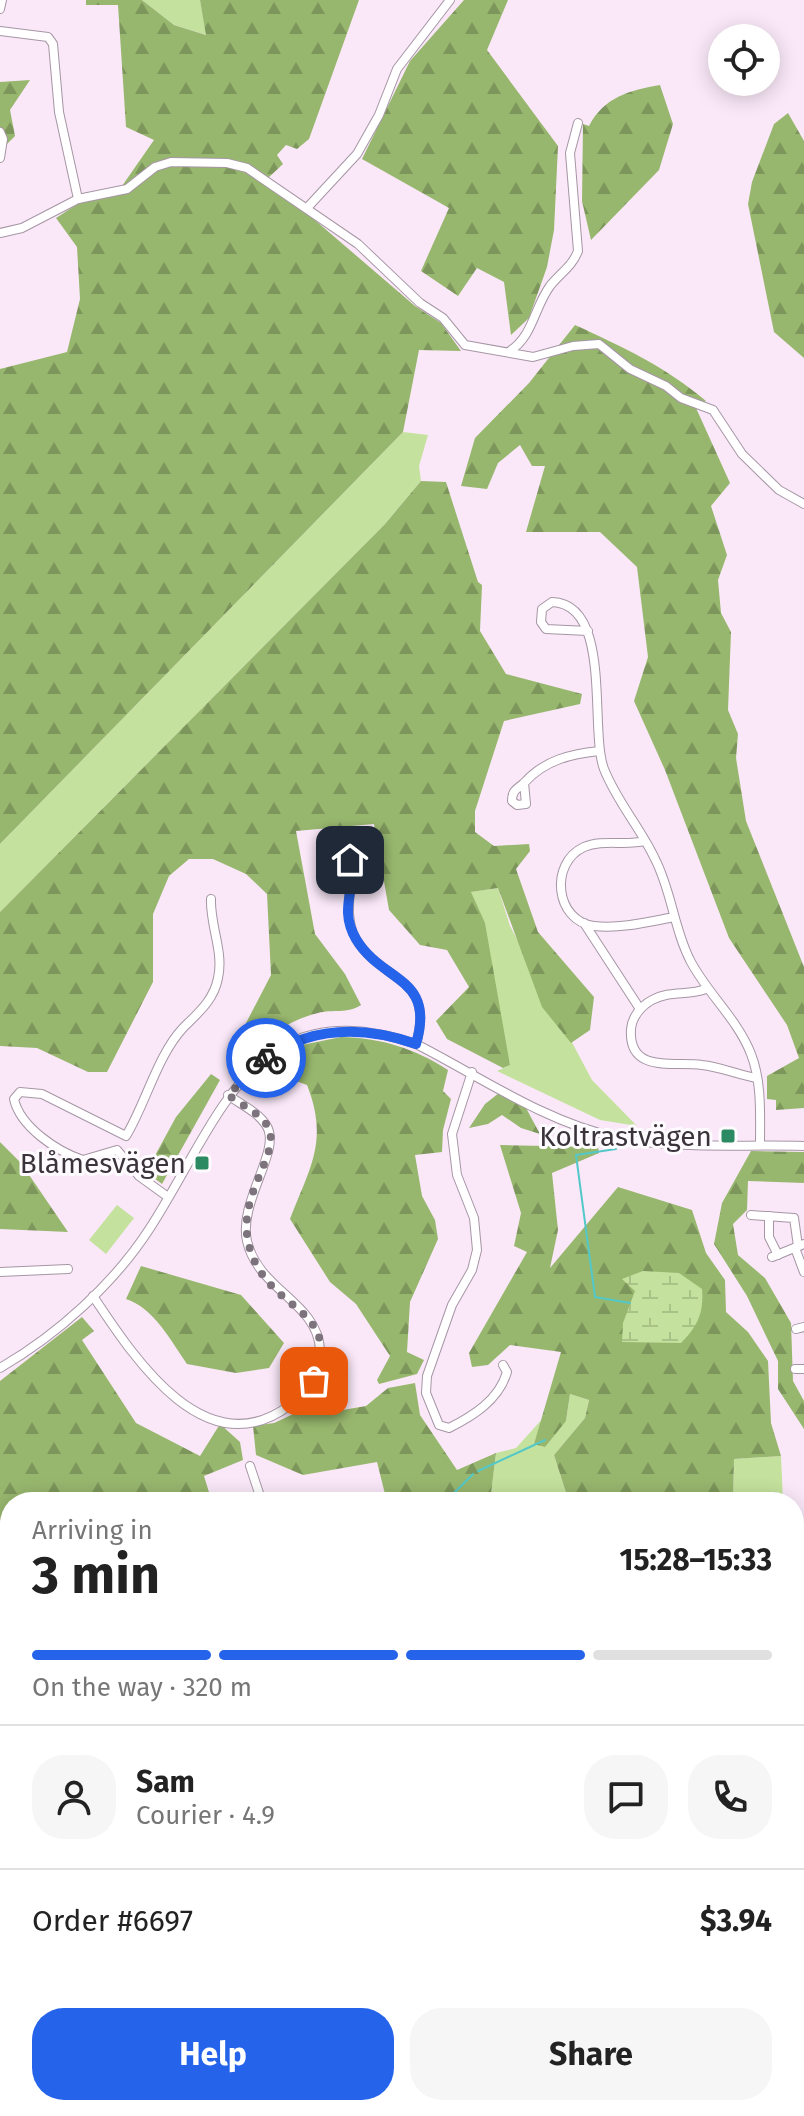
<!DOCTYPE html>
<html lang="en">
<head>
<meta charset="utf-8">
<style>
	:root { --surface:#fff; --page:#f6f6f6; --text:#222; --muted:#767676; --line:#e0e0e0; --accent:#2563eb }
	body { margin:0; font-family:"Fira Sans",sans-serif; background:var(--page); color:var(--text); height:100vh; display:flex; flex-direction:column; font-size:30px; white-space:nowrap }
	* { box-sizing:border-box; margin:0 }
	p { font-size:26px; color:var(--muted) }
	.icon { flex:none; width:44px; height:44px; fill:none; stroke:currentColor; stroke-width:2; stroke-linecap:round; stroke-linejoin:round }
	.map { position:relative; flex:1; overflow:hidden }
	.sheet { position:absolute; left:0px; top:1492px; width:804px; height:624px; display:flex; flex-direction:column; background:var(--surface); border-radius:32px 32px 0 0; box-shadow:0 4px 20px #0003 }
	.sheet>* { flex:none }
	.tools { position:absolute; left:708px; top:24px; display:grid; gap:16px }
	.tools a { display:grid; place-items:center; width:72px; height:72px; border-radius:50%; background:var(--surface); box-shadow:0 4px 20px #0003; font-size:40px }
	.pin { position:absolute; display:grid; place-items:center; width:68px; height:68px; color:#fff; margin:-34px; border-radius:16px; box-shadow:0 4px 12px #0006 }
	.courier { position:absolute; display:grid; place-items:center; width:80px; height:80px; margin:-40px; border:6px solid #2563eb; border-radius:50%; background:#fff; color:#222; box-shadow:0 2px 10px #0007 }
	.head em { font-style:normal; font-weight:700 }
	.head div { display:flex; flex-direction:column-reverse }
	.head { display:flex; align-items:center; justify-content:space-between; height:136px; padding:0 32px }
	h1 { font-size:52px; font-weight:700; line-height:60px }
	.bar { display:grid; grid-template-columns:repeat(4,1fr); gap:12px 8px; align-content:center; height:96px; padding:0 32px }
	.bar i { height:10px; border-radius:6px; background:var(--line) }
	.bar .on { background:var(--accent) }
	.bar p { grid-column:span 4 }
	.line { display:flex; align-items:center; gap:20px; padding:0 32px; border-top:2px solid var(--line) }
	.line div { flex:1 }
	.round { display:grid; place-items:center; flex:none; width:84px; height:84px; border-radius:32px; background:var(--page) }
	.primary-button { display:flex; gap:16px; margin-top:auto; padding:16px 32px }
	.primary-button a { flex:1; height:92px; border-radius:32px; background:var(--accent); color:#fff; font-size:32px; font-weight:700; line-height:92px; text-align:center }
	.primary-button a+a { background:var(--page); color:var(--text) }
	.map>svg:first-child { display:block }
	.grass { fill:#c4e29d }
	.forest { fill:url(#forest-firs) }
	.wetland { fill:url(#wetland-marsh) }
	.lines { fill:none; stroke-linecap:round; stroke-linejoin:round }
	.stream { stroke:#53c8c8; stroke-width:2 }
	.street-casing { stroke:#a696a5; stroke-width:10 }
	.street { stroke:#fff; stroke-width:8 }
	.done { stroke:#7d737c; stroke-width:8; stroke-dasharray:0 14.4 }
	.route { stroke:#2563eb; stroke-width:10 }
	.poi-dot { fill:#2c8a62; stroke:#fefbfe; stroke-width:3 }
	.labels { text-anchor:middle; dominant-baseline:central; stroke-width:6; stroke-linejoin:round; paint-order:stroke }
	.poi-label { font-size:28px; fill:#3a343a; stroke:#fefbfe; text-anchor:end }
</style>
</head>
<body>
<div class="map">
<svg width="804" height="2116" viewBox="0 0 804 2116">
	<defs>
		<pattern id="forest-firs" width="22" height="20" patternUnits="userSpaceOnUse" patternTransform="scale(2)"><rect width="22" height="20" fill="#98b76e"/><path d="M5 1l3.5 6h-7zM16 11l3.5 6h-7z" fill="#7d965b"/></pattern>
		<pattern id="wetland-marsh" width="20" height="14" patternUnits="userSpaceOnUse" patternTransform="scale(2)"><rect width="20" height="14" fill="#c4e29d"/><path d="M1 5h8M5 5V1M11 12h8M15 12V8" fill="none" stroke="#a9c288"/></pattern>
	</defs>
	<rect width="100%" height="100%" fill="#fae8f8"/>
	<g class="grass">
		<polygon points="142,0 200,0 207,35 174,25"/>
		<polygon points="403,432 428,435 419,466 421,481 385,524 0,912 0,844"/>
		<polygon points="498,888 510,926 592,1080 637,1126 600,1120 497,1071 510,1065 471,892"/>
		<polygon points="117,1205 134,1218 106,1254 89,1240"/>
		<polygon points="570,1394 589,1400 585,1418 554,1455 569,1502 490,1502 496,1453 516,1448 544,1417 534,1444 566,1421"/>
		<polygon points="781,1456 783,1502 733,1502 734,1459"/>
		<polygon points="0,2002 10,2004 10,2106 60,2106 63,2116 0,2116"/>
	</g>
	<g class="forest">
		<polygon points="86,0 142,0 174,25 206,35 200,0 359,0 309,139 297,149 286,145 277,155 283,164 267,179 415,306 441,323 461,351 419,350 403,432 0,844 0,369 67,352 80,299 77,247 56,218 79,203 115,196 154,140 126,127 118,5 86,5"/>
		<polygon points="464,0 508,0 487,50 558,146 554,230 547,267 529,318 511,335 504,282 477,268 458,296 421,271 449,208 362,159 410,61"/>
		<polygon points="30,80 10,110 15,136 0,151 0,82"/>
		<path d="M660,85l13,39 -14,46 -68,70 -9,-39 1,-77 6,2c15,-29 41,-36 71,-41z"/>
		<polygon points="788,113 804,141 804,358 774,332 748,204 752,182 774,124"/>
		<path d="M575,325c48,22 91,42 131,76l-10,7 34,75 -19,23 16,49 -9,25 3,33 10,19 -3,78 10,24 -2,24 10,63 58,146v141l-28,2v-10l-9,-1v-23l32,-18 -12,-33 -58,-87 -64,-168 -31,-69 14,-44 -11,-90 -37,-35h-74l19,-66h-13l-12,-21 -22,18 -11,26 -26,-3 14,-48 54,-55z"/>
		<path d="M421,481l25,1 32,100 4,3 -2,46 26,43 76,20 -2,10 -76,17 -29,90v21l19,14 35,-2 1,7 -14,18 22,63 56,65 -4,33 -19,13 -29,-36 -44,-119 -27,4 14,31 25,142 -7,3 -56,-29 -11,-18 33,-34 -22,-37 -27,-5 -31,-35 -15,-86 -78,7 19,103 30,40 16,31c-13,9 -29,4 -43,8 -33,8 -56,28 -82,48l-4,-11 39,-75 -4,-81 -21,-20 -33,-15h-24l-20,17 -16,38v68l-46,90h-19l-51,-24 -37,-2v-134l385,-388z"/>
		<path d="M341,1037c40,1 73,11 107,33l-5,21 8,8 -8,31 -1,22 -27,3 7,41 13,24 3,19 -28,63 -3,50 17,8 -7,14 -38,10 -2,-4 13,-24 -34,-52 -26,-22 -40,-63c20,-52 39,-78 17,-134l-25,-9 -18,2 1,-15 37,-18z"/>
		<polygon points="211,1074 220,1080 162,1184 146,1172 176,1117"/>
		<polygon points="499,1093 526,1108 540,1134 521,1128 502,1115 488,1124 469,1128 485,1104"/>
		<polygon points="0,1142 21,1163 68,1232 0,1229"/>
		<polygon points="500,1145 598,1147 599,1153 552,1173 558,1230 550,1268 618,1187 692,1210 706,1253 725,1280 726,1312 748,1332 768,1361 771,1423 781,1456 734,1459 733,1502 569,1502 554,1455 585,1418 589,1400 570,1394 566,1421 545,1447 534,1444 561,1352 510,1345 488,1365 472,1367 469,1353 527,1252 514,1246 521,1213"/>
		<polygon points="751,1151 804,1152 804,1183 748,1181 747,1210 733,1224 738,1255 765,1278 791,1323 793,1381 804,1401 804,1429 778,1389 778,1361 747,1296 714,1244 722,1203"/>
		<path d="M141,1266l100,29 43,48 -15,25 -33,5 -49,-9c-16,-23 -33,-56 -61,-65z"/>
		<polygon points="82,1317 94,1331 82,1340 136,1423 200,1456 220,1424 240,1442 243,1460 204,1476 212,1502 10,1502 10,1516 0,1520 0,1381"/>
		<polygon points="415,1383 420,1415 457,1470 496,1453 490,1502 387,1502 377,1462 303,1475 256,1455 253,1426 274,1423 315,1404 337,1411 366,1406 388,1388"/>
		<polygon points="794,1548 804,1559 804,1764 800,1765 804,1777 804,2031 794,2031"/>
		<polygon points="145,2106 210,2106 213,2116 145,2116"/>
	</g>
	<path class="wetland" d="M643,1271l36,2 23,16c2,23 -4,37 -21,54l-59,-1 1,-19 12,-32 -13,-12z"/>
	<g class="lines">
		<g class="stream">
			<polyline points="616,1149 576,1155 595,1297 630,1303"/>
			<polyline points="478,1471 545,1440"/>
			<polyline points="451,1502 454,1493 473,1474"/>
		</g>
		<g class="street-casing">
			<g id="street">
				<polyline points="0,9 2,0"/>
				<polyline points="0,31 48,37 53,44 59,112 78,199"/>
				<polyline points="0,132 3,139 0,158"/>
				<polyline points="307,208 357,154 379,115 397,69 450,0"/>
				<polyline points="0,233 22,228 78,199 127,189 155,167 171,162 227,163 247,168 358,244 420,303 443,318 465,345 533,357 573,346 599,344 630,369 666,386 681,398 713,410 742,454 779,490 804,504"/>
				<path d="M510,351c23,-15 24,-43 40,-65 10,-13 22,-19 28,-35l-8,-98 8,-30"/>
				<path d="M588,631l-42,-2 -5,-7 1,-13 10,-7c61,2 37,127 52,167 13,33 36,58 51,90 17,33 19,71 36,103 17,32 47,58 60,92 11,28 9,61 9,90"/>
				<path d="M524,783l2,21 -9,1 -5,-4c0,-12 6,-12 13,-19 20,-22 46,-28 74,-31"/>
				<path d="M645,841c-19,5 -43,-2 -61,6 -35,16 -29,74 10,79 26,3 54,-4 80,-9"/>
				<path d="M325,848l20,7c15,15 -6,55 11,84 26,44 80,37 60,105"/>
				<polyline points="584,923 640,1009"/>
				<path d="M706,989c-18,7 -36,1 -54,11 -11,6 -20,17 -21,29 -3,45 43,32 71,36 19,2 36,10 55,13"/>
				<path d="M472,1072l-20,62 5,41 17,43 3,32 -5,20 -20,35 -25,71 -1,17 13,32 10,3c24,-12 50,-28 58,-56l-4,-7"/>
				<path d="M168,1197l-29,-21 -22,-26 -34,10c-25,-8 -63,-33 -69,-61l6,-7 22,2 84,42c20,-33 31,-80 57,-108 15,-15 31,-28 35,-50 6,-26 -8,-52 -7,-79"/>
				<polyline points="751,1215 794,1218 798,1246"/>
				<polyline points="769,1216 769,1237 778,1255"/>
				<polyline points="795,1248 804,1272"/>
				<polyline points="772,1257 804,1244"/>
				<polyline points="0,1272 68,1269"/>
				<path d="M93,1296c40,60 112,173 197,109 19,-14 32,-32 30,-56 -3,-47 -62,-59 -73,-108 -9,-40 36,-92 19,-116 -8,-13 -26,-21 -38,-30"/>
				<polyline points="796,1329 804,1327"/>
				<path d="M0,1368c57,-33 114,-84 150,-140 70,-108 102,-240 266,-184 63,32 129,78 199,93 60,13 127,7 189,9"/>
				<polyline points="795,1369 804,1369"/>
				<polyline points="250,1466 262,1502"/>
				<polyline points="0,1610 10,1615"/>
				<polyline points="0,1865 10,1864"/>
				<polyline points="0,1955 10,1956"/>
				<polyline points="243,2106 252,2116"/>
				<polyline points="431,2106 438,2116"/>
				<polyline points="575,2106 575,2116"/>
				<polyline points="760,2106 799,2116"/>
				<polyline points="278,2116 290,2106"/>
			</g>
		</g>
		<use href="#street" class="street"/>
	</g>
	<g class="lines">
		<path class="done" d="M266,1058l-38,37c12,9 30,17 39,30 20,31 -48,80 -7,146 26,42 80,44 54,110"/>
		<path class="route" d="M266,1058c46,-32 98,-32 150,-14 20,-68 -34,-61 -60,-105 -19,-32 3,-54 -6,-79"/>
	</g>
	<g class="poi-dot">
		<rect x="720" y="1128" width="16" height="16" rx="4"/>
		<rect x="194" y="1155" width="16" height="16" rx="4"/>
	</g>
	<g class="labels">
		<g class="poi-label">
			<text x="712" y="1136">Koltrastvägen</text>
			<text x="186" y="1163">Blåmesvägen</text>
		</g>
	</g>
</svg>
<div class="tools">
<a><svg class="icon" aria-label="locate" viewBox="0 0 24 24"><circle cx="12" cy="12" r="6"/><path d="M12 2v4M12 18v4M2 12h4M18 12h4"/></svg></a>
</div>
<div class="pin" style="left:314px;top:1381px;background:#ea580c"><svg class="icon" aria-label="bag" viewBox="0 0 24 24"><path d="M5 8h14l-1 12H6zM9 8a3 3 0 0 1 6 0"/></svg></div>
<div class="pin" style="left:350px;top:860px;background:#1f2937"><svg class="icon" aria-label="home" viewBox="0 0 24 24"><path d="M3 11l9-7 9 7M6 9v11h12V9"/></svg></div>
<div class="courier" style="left:266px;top:1058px"><svg class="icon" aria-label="bike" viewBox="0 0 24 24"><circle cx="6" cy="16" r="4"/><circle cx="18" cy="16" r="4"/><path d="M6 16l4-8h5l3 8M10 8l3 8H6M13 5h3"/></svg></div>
<section class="sheet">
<div class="head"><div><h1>3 min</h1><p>Arriving in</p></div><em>15:28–15:33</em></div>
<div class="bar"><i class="on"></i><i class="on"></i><i class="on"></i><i></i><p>On the way · 320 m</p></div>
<div class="line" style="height:144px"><a class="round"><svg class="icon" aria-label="person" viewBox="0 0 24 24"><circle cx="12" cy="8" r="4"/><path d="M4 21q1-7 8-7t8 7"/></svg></a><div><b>Sam</b><p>Courier · 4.9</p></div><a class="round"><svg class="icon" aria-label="chat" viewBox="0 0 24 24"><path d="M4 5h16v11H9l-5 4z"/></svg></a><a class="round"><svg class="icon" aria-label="phone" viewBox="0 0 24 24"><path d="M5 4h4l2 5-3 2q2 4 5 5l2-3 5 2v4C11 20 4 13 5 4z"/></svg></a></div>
<div class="line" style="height:104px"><div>Order #6697</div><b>$3.94</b></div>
<div class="primary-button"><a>Help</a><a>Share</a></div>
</section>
</div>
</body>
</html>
